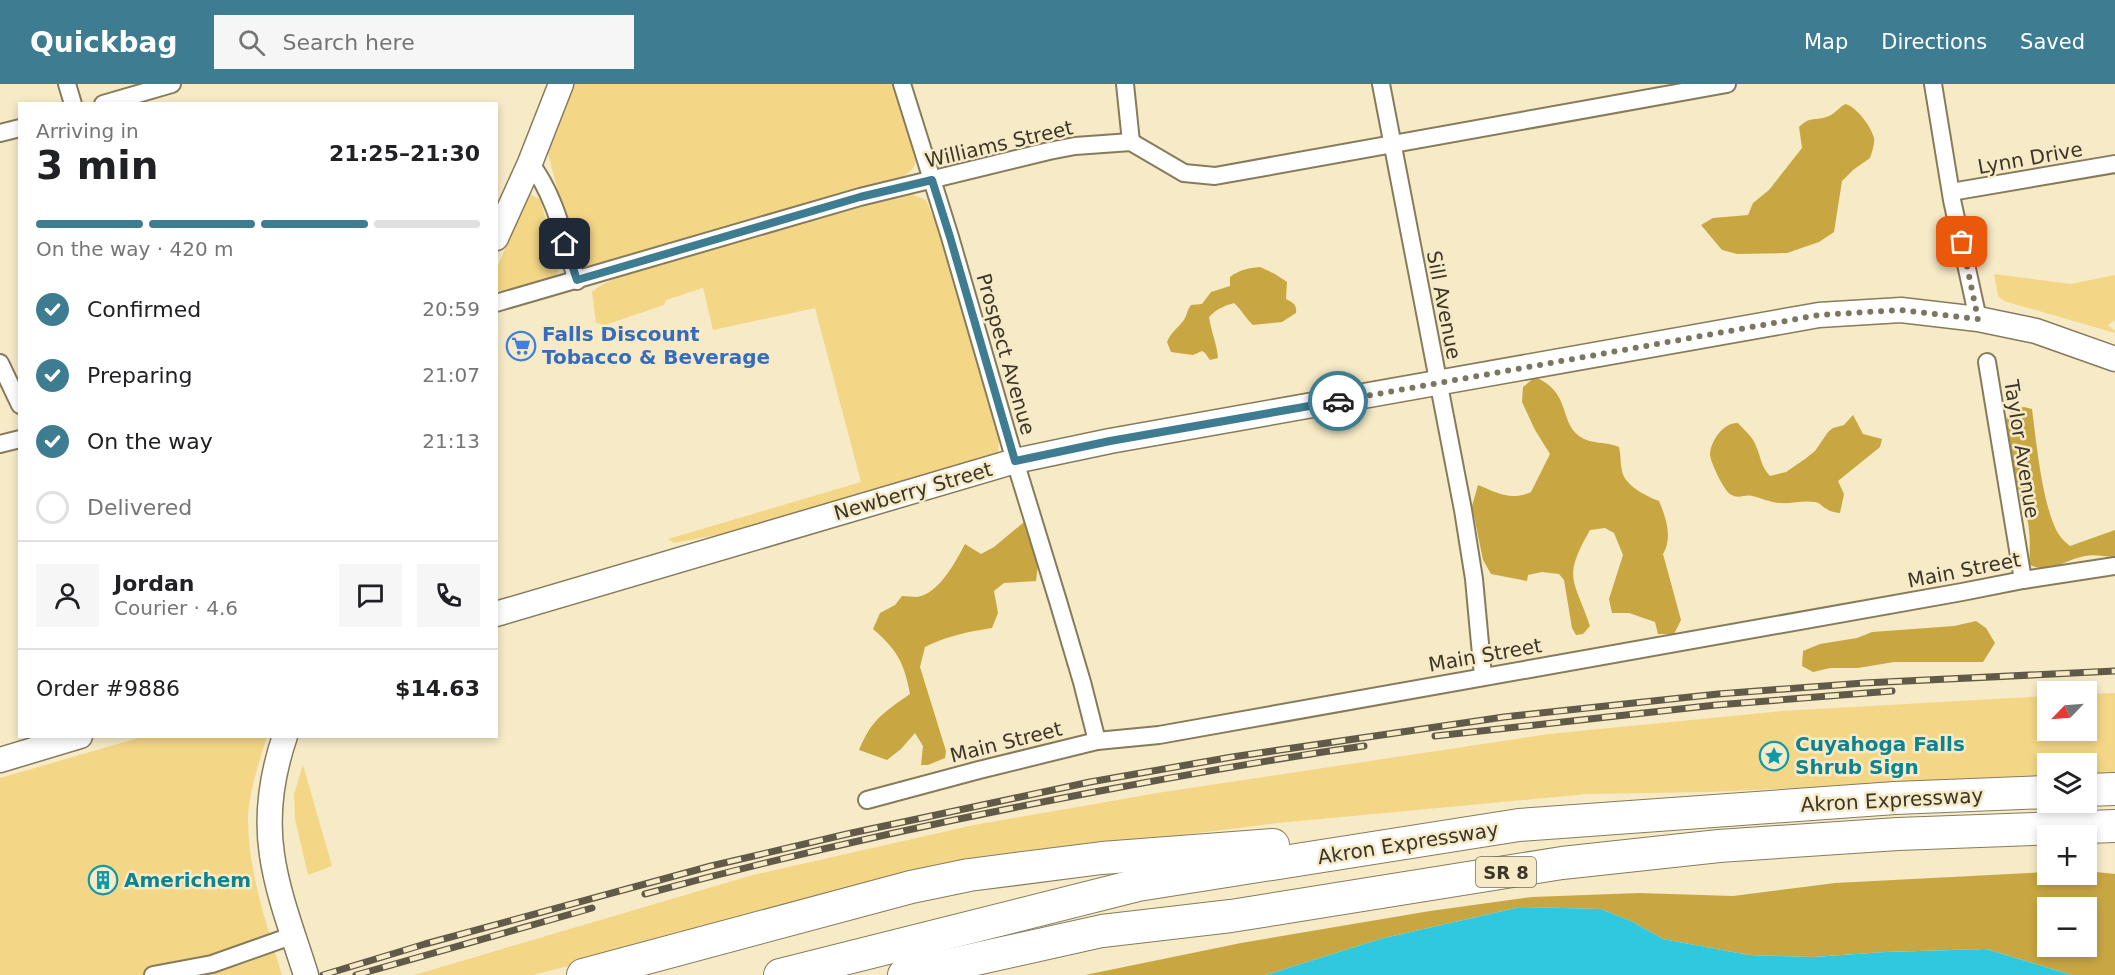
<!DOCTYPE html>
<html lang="en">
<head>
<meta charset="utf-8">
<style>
	:root { --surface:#fff; --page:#f6f6f6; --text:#202124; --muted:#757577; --line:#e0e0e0; --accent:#3e7d91 }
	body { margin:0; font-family:"DejaVu Sans",sans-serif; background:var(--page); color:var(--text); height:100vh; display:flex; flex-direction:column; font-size:22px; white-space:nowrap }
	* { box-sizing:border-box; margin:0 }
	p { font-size:20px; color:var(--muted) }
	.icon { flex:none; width:33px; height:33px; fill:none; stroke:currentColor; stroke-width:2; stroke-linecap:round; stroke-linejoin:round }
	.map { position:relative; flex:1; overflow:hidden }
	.details { position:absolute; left:18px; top:18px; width:480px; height:636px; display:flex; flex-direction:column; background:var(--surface); border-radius:0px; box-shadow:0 3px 9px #0003 }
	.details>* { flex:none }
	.needle { width:39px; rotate:245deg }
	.fabs { position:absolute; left:2037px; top:597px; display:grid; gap:12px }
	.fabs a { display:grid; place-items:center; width:60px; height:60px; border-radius:0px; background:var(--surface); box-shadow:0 3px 9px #0003; font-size:30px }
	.pin { position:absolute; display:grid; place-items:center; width:51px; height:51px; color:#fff; margin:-26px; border-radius:12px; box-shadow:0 3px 9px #0006 }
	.courier { position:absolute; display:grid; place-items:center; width:60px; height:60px; margin:-30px; border:4px solid #3e7d91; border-radius:50%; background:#fff; color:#222; box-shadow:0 2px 8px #0007 }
	.summary em { font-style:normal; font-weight:700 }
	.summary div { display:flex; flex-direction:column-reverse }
	.summary { display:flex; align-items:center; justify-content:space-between; height:102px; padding:0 18px }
	h1 { font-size:39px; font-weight:700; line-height:45px }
	.bar { display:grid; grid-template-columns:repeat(4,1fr); gap:9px 6px; align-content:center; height:72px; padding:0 18px }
	.bar i { height:8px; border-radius:4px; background:var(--line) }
	.bar .selected { background:var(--accent) }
	.bar p { grid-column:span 4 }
	.line { display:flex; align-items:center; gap:15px; padding:0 18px; border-top:2px solid var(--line) }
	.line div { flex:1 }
	.round { display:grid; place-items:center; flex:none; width:63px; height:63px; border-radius:0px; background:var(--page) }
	ol { padding:0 18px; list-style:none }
	li { display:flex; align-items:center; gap:18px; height:66px }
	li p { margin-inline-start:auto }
	li .icon { padding:6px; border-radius:50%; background:var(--accent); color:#fff; stroke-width:4 }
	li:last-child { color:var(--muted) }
	li i { width:33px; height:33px; border:3px solid var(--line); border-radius:50% }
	header { display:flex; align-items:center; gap:36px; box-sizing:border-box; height:84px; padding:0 30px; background:var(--accent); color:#fff }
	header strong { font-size:28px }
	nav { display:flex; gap:33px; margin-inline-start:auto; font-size:21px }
	.search { width:420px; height:54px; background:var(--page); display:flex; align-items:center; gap:15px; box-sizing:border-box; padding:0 21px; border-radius:0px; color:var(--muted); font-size:22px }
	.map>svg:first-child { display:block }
	.green { fill:#f4d786 }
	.forest { fill:#c8a743; fill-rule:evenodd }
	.water { fill:#30c8df }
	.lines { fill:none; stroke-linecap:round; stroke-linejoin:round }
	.street-casing { stroke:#867b5b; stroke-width:20 }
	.secondary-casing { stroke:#867b5b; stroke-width:27 }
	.highway-casing { stroke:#867b5b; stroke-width:34 }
	.street { stroke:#fff; stroke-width:16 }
	.secondary { stroke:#fff; stroke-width:24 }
	.highway { stroke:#fff; stroke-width:32 }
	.rail-casing { stroke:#615a48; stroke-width:7 }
	.rail { stroke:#f6eac7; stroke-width:4.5; stroke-dasharray:14; stroke-linecap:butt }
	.done { stroke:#7c7560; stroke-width:6; stroke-dasharray:0 10.8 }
	.route { stroke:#3e7d91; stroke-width:8 }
	.labels { text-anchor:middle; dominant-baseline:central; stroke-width:5; stroke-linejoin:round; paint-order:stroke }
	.shield { fill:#f6eac7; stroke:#736c58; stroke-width:1.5 }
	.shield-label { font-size:18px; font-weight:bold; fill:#3b3628 }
	.street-label { font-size:20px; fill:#3b3628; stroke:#f6eac7 }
	.shop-label { font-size:20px; font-weight:bold; fill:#366cbe; stroke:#f6eac7; text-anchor:start }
	.culture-label { font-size:20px; font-weight:bold; fill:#0d838f; stroke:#f6eac7; text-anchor:start }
</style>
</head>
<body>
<header>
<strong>Quickbag</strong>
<div class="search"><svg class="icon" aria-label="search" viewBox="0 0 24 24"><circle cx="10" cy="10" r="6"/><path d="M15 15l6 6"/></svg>Search here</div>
<nav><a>Map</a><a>Directions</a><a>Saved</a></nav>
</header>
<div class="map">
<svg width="2115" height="891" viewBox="0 0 2115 891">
	<rect width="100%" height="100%" fill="#f6eac7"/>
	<g class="green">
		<path d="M573,0h322l21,77c-4,16 -24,20 -38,25l-285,82 -8,-2 -9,-7 -30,-113z"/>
		<path d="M909,109l17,7 11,27 62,212 -1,15 -239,73 -85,16 -6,-4 193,-57 -46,-174 -102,22 -10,-42 -37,12 -2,5 -59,20 -9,-2 -4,-31c19,-17 58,-24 84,-32 77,-24 155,-47 233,-67z"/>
		<polygon points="531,111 540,115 542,122 559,183 556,193 503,208 497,206 497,184 527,112"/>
		<polygon points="1994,190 2071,200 2115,191 2115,236 2108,241 2115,247 2115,249 2004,217 1998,212"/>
		<polygon points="2115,609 2115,690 2087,691 2086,680 2048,680 2047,693 1707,708 1588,710 1278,739 1039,769 532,891 414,891 753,791 974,741 1157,709 1549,650 1782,627 2047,612 2048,646 2086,646 2087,610"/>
		<path d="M142,653h125c-8,25 -19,58 -19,85 1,53 19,103 34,153h-282v-197z"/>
		<polygon points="303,681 332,782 308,791 295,735 294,710"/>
	</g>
	<g class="forest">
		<path d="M1846,20c11,4 25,22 28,34 1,6 -2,14 -4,20l-17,12 -11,11 -8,51 -15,10 -32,11 -50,1 -15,-4 -21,-25 12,-7 35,-3 5,-12 16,-13 33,-42 -3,-21c12,-11 14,-6 27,-10 9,-2 12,-10 20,-13z"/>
		<path d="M1260,183l15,7 12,8 -1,17c7,4 11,5 10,14l-14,9 -29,3c-8,-7 -11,-15 -19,-22 -11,3 -17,6 -25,14 2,14 8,27 9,41l-8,2 -5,-7 -3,-2 -9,4 -22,-3 -4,-10c4,-10 11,-14 17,-22 3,-5 3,-10 7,-15l11,-1 9,-12 19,-6v-9c9,-7 18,-9 30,-10z"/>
		<path d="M1535,293c36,15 24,44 44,59 12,9 27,5 40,11 2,8 1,16 3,24 3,15 24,25 37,30 7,17 14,36 4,53l18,66 -7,14h-16l-3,-12 -26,-9h-17l-3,-14 14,-44 -9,-22 -9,-5 -15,2c-28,49 -16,48 0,96l-7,8 -7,1 -4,-7 -8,-48 -5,-6 -17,-2 -14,3 -1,6 -36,-7 -8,-14 -11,-54 6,-21c20,8 32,16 53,7l19,-38 -15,-24 -13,-28 1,-15z"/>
		<path d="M2024,323l8,2c4,30 11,104 28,127 2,3 6,7 10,10l45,-16v27c-10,0 -20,-3 -30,-1 -18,3 -39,20 -56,8 2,-22 1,-48 -9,-68l-16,-68c3,-13 6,-18 20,-21z"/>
		<path d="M1853,331l10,19 19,5 -2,8 -42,34 6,13 -4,19c-5,-1 -10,-1 -13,-4 -5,-2 -6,-6 -12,-7 -12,-2 -24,2 -36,1 -10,-1 -18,-5 -27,-7 -8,-2 -13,4 -22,-2 -6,-4 -20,-32 -20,-40 1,-14 14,-32 28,-31 6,7 15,14 18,23 5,11 5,21 14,30l16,-4 19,-13 10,-8 13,-19 5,-4 11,-3z"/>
		<path d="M1024,438l8,24 7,10 -3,25 -32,2 -10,8 4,22 -6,15c-24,4 -46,8 -67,19l-5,20 26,84 -1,7 -17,7h-7l2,-19 -8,-13 -14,16 -14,11 -28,-10c13,-31 24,-37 51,-56 -6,-32 -13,-44 -37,-65l7,-16 15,-8 7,-9c5,0 11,1 15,1 22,-3 39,-36 48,-53l16,10 13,-7z"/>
		<polygon points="1976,537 1986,544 1995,559 1983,578 1894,578 1858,584 1830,584 1813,588 1802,582 1803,567 1820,560 1857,554 1872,548 1954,542"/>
		<path d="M2087,787l28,3v101h-43l-86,-26 -101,3 -72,5 -64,-2 -86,-16 -30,-17 -32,-13 -81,-2 -140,32 -114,36h-181l156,-32 189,-32 102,-14 107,-4 94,3 102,-13 212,-11 1,2h38zM2048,824h38v38h-38z"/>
	</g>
	<polygon class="water" points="1520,823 1601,825 1633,838 1663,855 1749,871 1813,873 1885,868 1986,865 2072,891 1266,891 1380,855"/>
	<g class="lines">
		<g class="street-casing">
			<g id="street">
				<polyline points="67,0 73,20"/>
				<polyline points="902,0 950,153 1015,377 1058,517 1082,598 1097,657"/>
				<polyline points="1125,0 1131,58"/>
				<polyline points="1381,0 1463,426 1474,495 1483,592"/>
				<polyline points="1933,0 1952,116 1978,235"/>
				<polyline points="103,20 172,0"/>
				<polyline points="0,49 20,44"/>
				<path d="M530,79c26,33 34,77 47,118"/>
				<polyline points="1951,108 2115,80"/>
				<polyline points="496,219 860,113 1049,67 1075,62 1131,58 1184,89 1215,92 1727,0"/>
				<polyline points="1987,278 2023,496"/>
				<polyline points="0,279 20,321"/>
				<polyline points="0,360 20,355"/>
				<polyline points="867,716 979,686 1097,657 1159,651 1962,508 2023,496 2115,482"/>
				<polyline points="153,891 212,880 294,851"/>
			</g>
		</g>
		<g class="secondary-casing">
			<g id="secondary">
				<polyline points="496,154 530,79 561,0"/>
				<polyline points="496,530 1015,377 1110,357 1819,231 1901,226 1978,235 2036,247 2115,275"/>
				<path d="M285,652c-13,38 -19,79 -13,119 6,41 22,81 34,120"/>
				<polyline points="0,676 80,652"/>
			</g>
		</g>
		<g class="highway-casing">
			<g id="highway">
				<polyline points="2086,706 2115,705"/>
				<polyline points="583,891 911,803 969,791 1102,774 1273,761"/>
				<polyline points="780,891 1138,801 1519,741 1895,714 2048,708"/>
				<polyline points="904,891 1102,847 1231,832 1562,779 1719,762 1898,750 2115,742"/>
			</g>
		</g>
		<use href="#street" class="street"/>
		<use href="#secondary" class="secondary"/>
		<use href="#highway" class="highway"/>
		<g class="rail-casing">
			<g id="rail">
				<polyline points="1435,652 1716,621 1892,607"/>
				<path d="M645,810c151,-41 305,-75 460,-104 86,-16 172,-32 259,-44"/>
				<polyline points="323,891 425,860 711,782 847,750 1090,698 1232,673 1504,633 1718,610 1864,599 2115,587"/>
				<polyline points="356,891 592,824"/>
			</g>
		</g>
		<use href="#rail" class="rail"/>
	</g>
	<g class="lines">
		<polyline class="done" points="1338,317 1819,231 1901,226 1978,235 1962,158"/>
		<polyline class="route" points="565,160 577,196 860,113 932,96 950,153 1015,377 1110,357 1338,317"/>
	</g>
	<defs>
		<g id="supermarket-ring" transform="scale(1.5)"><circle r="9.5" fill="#f6eac7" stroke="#3f7fe0" stroke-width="1.5"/><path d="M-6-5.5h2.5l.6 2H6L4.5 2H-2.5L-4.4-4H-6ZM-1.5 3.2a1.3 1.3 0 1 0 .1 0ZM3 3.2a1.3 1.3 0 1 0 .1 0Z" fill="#3f7fe0"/></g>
		<g id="sight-ring" transform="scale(1.5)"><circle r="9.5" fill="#f6eac7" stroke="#0f9aa8" stroke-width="1.5"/><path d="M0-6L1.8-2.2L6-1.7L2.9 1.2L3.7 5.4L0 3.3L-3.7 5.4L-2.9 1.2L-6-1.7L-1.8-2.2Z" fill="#0f9aa8"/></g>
		<g id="building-ring" transform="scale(1.5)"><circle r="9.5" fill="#f6eac7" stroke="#0f9aa8" stroke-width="1.5"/><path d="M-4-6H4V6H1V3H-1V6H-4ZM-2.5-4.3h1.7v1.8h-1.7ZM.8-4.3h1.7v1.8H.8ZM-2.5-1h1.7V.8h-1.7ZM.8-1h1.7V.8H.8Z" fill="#0f9aa8"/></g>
	</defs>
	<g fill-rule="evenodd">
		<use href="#supermarket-ring" x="521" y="262"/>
		<use href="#sight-ring" x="1774" y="672"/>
		<use href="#building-ring" x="103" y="796"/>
	</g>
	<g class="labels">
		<rect class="shield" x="1476" y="773" width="60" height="30" rx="4.5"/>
		<g class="shield-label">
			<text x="1506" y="788">SR 8</text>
		</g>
		<g class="street-label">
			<text transform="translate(999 60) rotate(-13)">Williams Street</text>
			<text transform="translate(2030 74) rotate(-10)">Lynn Drive</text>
			<text transform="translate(1444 221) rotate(79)">Sill Avenue</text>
			<text transform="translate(1006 270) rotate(74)">Prospect Avenue</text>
			<text transform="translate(2022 365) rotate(81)">Taylor Avenue</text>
			<text transform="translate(913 407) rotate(-16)">Newberry Street</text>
			<text transform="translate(1964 486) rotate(-11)">Main Street</text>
			<text transform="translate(1485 571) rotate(-10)">Main Street</text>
			<text transform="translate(1006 658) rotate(-14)">Main Street</text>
			<text transform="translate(1892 716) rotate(-3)">Akron Expressway</text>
			<text transform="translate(1408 759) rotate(-9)">Akron Expressway</text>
		</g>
		<g class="shop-label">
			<text x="542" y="250">Falls Discount<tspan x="542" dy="23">Tobacco &amp; Beverage</tspan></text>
		</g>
		<g class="culture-label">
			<text x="1795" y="660">Cuyahoga Falls<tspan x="1795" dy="23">Shrub Sign</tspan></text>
			<text x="124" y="796">Americhem</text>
		</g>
	</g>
</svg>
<div class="fabs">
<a><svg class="needle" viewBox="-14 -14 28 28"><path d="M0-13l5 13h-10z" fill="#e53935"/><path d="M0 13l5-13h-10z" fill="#757577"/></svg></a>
<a><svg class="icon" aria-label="layers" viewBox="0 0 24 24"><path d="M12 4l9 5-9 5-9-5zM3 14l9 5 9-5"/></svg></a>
<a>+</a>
<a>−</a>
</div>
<div class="pin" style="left:1962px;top:158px;background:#ea580c"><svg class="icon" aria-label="bag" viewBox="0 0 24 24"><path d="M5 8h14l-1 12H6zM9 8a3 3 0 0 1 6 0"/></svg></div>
<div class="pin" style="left:565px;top:160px;background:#1f2937"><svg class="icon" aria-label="home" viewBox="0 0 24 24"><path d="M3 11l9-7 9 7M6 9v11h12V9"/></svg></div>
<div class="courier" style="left:1338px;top:317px"><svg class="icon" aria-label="car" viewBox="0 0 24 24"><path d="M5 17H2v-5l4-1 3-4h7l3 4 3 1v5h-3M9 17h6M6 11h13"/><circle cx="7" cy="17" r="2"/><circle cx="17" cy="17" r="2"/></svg></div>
<section class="details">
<div class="summary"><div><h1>3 min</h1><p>Arriving in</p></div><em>21:25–21:30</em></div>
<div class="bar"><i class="selected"></i><i class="selected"></i><i class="selected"></i><i></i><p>On the way · 420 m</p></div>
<ol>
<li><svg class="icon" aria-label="check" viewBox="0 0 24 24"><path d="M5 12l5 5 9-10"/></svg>Confirmed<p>20:59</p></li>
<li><svg class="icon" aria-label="check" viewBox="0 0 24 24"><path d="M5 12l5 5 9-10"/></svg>Preparing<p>21:07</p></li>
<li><svg class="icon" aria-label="check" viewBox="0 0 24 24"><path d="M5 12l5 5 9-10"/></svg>On the way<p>21:13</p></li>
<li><i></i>Delivered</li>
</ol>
<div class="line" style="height:108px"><a class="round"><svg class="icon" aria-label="person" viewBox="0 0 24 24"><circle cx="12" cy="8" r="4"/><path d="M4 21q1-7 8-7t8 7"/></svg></a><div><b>Jordan</b><p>Courier · 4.6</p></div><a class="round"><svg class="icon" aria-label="chat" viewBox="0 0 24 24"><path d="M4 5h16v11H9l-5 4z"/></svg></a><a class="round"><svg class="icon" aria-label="phone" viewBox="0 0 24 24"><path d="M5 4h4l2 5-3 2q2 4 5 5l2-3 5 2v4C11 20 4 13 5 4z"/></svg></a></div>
<div class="line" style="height:78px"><div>Order #9886</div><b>$14.63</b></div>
</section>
</div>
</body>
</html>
